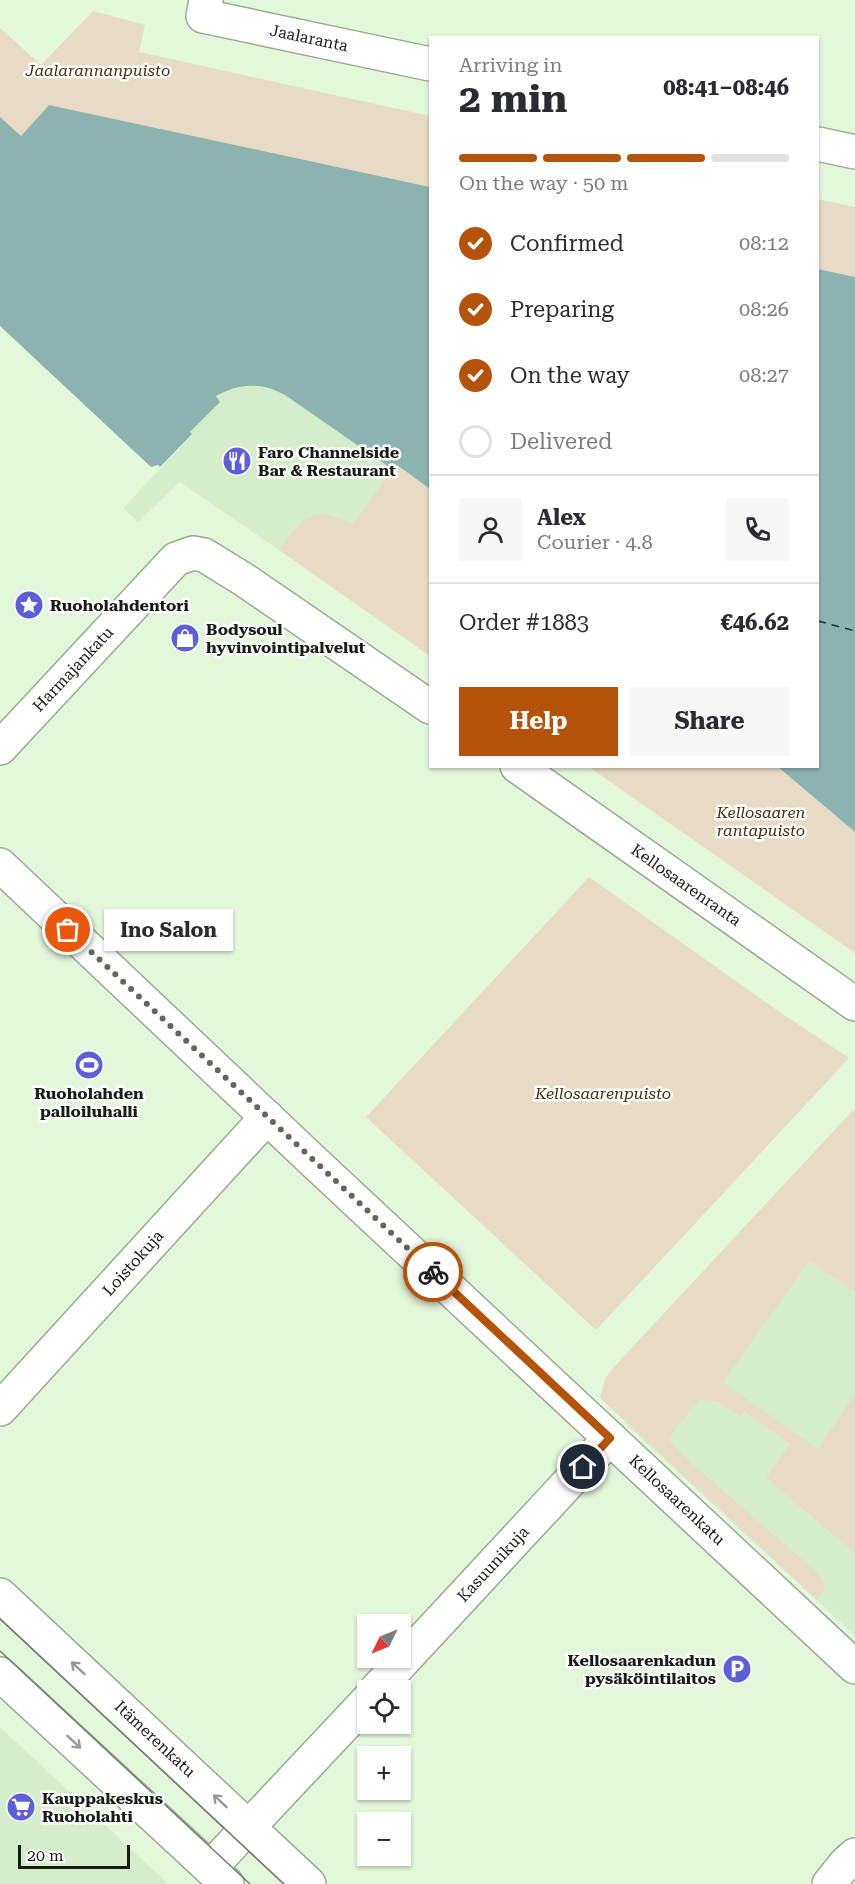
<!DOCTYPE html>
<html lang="en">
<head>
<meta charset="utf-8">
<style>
	:root { --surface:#fff; --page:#f7f7f7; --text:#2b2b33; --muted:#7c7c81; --line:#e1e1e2; --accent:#b45309 }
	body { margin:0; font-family:"Roboto Serif",serif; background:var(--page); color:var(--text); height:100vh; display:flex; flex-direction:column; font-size:22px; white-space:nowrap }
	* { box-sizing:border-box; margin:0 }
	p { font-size:20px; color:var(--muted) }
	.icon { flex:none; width:33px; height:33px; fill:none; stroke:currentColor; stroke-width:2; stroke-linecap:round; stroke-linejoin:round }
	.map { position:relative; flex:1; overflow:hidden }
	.details { position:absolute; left:429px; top:36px; width:390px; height:732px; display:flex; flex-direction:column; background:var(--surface); border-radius:0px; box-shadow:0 2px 4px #0004 }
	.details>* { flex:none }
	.needle { width:39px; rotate:227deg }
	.fabs { position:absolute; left:357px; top:1614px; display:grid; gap:12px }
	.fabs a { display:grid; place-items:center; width:54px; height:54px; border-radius:0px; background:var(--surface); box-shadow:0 2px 4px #0004; font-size:30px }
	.scale { position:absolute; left:18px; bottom:15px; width:112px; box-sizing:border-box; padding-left:6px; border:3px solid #171d14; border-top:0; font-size:16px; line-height:21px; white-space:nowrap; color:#171d14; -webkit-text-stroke:4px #fff; paint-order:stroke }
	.pin { position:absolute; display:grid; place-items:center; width:51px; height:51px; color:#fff; margin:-26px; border:3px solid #fff; border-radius:50%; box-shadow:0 2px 6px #0007 }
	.courier { position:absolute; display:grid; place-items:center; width:60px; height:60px; margin:-30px; border:4px solid #b45309; border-radius:50%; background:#fff; color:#222; box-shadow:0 2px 8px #0007 }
	.bubble { position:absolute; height:42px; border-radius:0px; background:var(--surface); box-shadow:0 2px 4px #0004; font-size:20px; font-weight:700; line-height:42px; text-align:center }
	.head em { font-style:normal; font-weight:700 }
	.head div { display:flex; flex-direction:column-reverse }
	.head { display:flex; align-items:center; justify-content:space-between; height:102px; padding:0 30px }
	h1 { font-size:39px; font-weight:700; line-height:45px }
	.bar { display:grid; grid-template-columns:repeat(4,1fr); gap:9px 6px; align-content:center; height:72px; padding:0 30px }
	.bar i { height:8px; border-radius:4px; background:var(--line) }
	.bar .active { background:var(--accent) }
	.bar p { grid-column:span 4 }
	.line { display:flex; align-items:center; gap:15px; padding:0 30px; border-top:2px solid var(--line) }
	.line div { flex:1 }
	.round { display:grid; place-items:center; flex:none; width:63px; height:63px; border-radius:0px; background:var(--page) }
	ol { padding:0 30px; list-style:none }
	li { display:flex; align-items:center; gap:18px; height:66px }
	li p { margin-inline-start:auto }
	li .icon { padding:6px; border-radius:50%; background:var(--accent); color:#fff; stroke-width:4 }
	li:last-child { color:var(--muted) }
	li i { width:33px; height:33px; border:3px solid var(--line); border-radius:50% }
	.button { display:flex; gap:12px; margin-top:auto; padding:12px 30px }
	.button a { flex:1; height:69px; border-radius:0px; background:var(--accent); color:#fff; font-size:24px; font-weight:700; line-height:69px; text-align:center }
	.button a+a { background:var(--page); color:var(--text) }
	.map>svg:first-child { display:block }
	.built { fill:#d5edcb }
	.green { fill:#e8dbc5 }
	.water { fill:#8db3b1 }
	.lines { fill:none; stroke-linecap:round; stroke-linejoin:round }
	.ferry { stroke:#103736; stroke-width:1.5; stroke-dasharray:8 6; stroke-linecap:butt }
	.street-casing { stroke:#99ab91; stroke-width:36 }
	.secondary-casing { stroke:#99ab91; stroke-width:36 }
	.street { stroke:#fff; stroke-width:33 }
	.secondary { stroke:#fff; stroke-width:33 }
	.tram { stroke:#727e6c; stroke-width:1.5 }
	.oneway { stroke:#979995 }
	.done { stroke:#5e695a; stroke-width:6; stroke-dasharray:0 10.8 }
	.route { stroke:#b45309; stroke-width:8 }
	.labels { text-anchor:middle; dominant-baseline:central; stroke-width:5; stroke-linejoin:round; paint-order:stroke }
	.street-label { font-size:16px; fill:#171d14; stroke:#fff }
	.park-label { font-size:16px; font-style:italic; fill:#43300c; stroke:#fff }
	.poi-label { font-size:16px; font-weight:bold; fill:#171d14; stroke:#fff; text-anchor:start }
</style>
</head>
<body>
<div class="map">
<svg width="855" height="1884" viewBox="0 0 855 1884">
	<rect width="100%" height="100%" fill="#e3f7db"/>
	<g class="built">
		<polygon points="252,385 275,390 285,395 386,465 383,469 390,474 353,524 321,514 295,527 279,550 180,482 138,522 123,508 192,435 190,432 220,402 216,397 227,390"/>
		<polygon points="855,1108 855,1636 624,1422 669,1355"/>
		<polygon points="0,1727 168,1884 0,1884"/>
	</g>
	<g class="green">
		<polygon points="93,11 145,25 139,52 430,116 430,187 49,105 0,160 0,28 41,65"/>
		<polygon points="818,199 855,207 855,277 818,269"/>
		<path d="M396,465l34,24v167l-151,-106c10,-14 22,-35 42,-36 10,0 23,7 32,10z"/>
		<polygon points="589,767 778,767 855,832 855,953"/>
		<polygon points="589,877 781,1013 849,1058 596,1330 366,1117"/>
		<polygon points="855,1108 855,1292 809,1261 723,1382 818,1449 855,1394 855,1553 766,1478 790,1444 744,1411 740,1416 717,1401 701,1400 688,1413 668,1440 689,1461 818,1573 825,1584 823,1593 816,1599 600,1398 605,1379 613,1368"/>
	</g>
	<g class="water">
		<path d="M49,105l381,82v302l-33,-24 -7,9 -7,-5 3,-4 -101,-70c-24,-13 -45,-12 -69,1l4,6 -30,30 2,2 -32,33 -2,-2 -7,2 -151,-141v-209l21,19z"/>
		<polygon points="818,269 855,277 855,832 778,767 818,766"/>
	</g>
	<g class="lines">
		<polyline class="ferry" points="818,621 855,631"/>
		<g class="street-casing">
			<g id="street">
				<polyline points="206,0 203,16 430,64"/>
				<polyline points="818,144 855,152"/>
				<polyline points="0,748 176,559 193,553 204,555 243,579 430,707"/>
				<polyline points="517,766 855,1004"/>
				<polyline points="0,865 312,1160 855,1667"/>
				<polyline points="0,1409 267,1117"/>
				<polyline points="376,1690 610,1438"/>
				<polyline points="210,1868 368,1700"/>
			</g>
		</g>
		<g class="secondary-casing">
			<g id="secondary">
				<polyline points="0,1595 309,1884"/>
				<polyline points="0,1674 227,1884"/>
				<polyline points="829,1884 845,1864 855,1855"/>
			</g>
		</g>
		<use href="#street" class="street"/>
		<use href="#secondary" class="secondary"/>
		<g class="tram">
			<polyline points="0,1619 284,1884"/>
			<polyline points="0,1651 250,1884"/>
		</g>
	</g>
	<defs><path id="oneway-shaft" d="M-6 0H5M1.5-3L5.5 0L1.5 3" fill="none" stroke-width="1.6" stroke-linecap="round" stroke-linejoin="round" transform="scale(1.5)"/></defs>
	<g class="oneway">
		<use href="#oneway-shaft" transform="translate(78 1668) rotate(-137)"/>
		<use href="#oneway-shaft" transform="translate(74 1742) rotate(43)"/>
		<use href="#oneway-shaft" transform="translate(220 1801) rotate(-137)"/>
	</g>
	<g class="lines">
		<polyline class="done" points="68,930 433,1272"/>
		<polyline class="route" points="433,1272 610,1438 583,1467"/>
	</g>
	<defs>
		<g id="restaurant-disc" transform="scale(1.5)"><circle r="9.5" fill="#5c5fd7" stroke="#fff"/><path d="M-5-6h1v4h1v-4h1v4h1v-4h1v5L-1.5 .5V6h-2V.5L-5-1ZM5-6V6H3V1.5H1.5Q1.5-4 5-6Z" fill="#fff"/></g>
		<g id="sight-disc" transform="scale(1.5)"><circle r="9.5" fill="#5c5fd7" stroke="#fff"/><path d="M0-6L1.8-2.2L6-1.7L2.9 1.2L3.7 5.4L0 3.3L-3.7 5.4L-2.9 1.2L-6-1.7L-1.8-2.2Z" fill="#fff"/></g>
		<g id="shop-disc" transform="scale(1.5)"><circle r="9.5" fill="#5c5fd7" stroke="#fff"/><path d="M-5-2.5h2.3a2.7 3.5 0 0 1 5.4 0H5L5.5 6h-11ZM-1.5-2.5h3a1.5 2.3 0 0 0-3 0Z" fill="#fff"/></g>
		<g id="stadium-disc" transform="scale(1.5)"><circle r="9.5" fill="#5c5fd7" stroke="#fff"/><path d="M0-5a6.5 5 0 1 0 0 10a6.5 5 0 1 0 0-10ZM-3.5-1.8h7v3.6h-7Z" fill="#fff"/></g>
		<g id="parking-disc" transform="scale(1.5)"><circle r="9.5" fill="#5c5fd7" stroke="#fff"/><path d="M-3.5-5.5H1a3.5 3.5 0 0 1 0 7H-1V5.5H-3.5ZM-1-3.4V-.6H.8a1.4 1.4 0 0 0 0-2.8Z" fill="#fff"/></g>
		<g id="supermarket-disc" transform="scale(1.5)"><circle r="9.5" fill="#5c5fd7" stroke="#fff"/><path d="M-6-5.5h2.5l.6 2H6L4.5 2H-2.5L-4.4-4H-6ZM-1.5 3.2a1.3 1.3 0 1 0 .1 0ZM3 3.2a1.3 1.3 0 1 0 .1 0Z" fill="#fff"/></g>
	</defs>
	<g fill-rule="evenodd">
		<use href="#restaurant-disc" x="237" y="461"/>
		<use href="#sight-disc" x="29" y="605"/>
		<use href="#shop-disc" x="185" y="638"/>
		<use href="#stadium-disc" x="89" y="1065"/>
		<use href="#parking-disc" x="737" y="1669"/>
		<use href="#supermarket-disc" x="21" y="1807"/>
	</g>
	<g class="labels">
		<g class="street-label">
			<text transform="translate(309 38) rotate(12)">Jaalaranta</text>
			<text transform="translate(73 669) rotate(-47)">Harmajankatu</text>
			<text transform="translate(686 885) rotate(35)">Kellosaarenranta</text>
			<text transform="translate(133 1263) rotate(-48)">Loistokuja</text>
			<text transform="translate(677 1500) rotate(43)">Kellosaarenkatu</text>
			<text transform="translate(493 1564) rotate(-47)">Kasuunikuja</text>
			<text transform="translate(155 1739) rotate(43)">Itämerenkatu</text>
		</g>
		<g class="park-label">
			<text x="98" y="70">Jaalarannanpuisto</text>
			<text x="761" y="812">Kellosaaren<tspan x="761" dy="18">rantapuisto</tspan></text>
			<text x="603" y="1093">Kellosaarenpuisto</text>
		</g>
		<g class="poi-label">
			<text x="258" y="452">Faro Channelside<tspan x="258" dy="18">Bar &amp; Restaurant</tspan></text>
			<text x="50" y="605">Ruoholahdentori</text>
			<text x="206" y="629">Bodysoul<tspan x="206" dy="18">hyvinvointipalvelut</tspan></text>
			<text x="89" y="1093" text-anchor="middle">Ruoholahden<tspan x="89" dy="18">palloiluhalli</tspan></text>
			<text x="716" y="1660" text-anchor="end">Kellosaarenkadun<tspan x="716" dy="18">pysäköintilaitos</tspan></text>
			<text x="42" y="1798">Kauppakeskus<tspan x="42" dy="18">Ruoholahti</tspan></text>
		</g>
	</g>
</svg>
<div class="fabs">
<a><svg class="needle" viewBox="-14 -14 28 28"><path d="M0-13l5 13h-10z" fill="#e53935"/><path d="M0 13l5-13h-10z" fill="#7c7c81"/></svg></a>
<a><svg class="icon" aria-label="locate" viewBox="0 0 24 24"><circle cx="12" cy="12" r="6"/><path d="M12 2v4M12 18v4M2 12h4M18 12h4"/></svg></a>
<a>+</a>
<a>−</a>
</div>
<div class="scale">20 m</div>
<div class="pin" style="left:68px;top:930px;background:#ea580c"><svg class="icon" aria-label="bag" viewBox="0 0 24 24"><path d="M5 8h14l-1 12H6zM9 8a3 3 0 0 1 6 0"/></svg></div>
<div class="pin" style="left:583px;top:1467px;background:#1f2937"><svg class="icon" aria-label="home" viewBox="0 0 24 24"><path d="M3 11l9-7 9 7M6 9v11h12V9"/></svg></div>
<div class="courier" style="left:433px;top:1272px"><svg class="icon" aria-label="bike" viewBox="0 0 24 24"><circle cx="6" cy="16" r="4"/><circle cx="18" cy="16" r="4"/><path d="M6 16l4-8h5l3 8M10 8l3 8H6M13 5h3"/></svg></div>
<div class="bubble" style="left:104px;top:909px;width:129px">Ino Salon</div>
<section class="details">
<div class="head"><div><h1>2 min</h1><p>Arriving in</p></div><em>08:41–08:46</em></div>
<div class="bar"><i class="active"></i><i class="active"></i><i class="active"></i><i></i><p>On the way · 50 m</p></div>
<ol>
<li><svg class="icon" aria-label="check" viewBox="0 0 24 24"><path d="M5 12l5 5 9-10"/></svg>Confirmed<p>08:12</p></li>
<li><svg class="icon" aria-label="check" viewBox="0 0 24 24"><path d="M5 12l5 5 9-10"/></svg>Preparing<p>08:26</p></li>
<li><svg class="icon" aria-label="check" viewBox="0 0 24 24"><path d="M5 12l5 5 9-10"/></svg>On the way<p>08:27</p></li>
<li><i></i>Delivered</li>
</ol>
<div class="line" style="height:108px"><a class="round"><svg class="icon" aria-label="person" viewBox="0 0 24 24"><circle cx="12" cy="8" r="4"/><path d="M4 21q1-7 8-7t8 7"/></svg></a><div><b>Alex</b><p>Courier · 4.8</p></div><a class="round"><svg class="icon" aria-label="phone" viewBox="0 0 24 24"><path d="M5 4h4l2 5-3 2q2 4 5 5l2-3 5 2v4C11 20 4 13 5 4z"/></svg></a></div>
<div class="line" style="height:78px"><div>Order #1883</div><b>€46.62</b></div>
<div class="button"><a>Help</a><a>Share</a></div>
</section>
</div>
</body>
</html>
